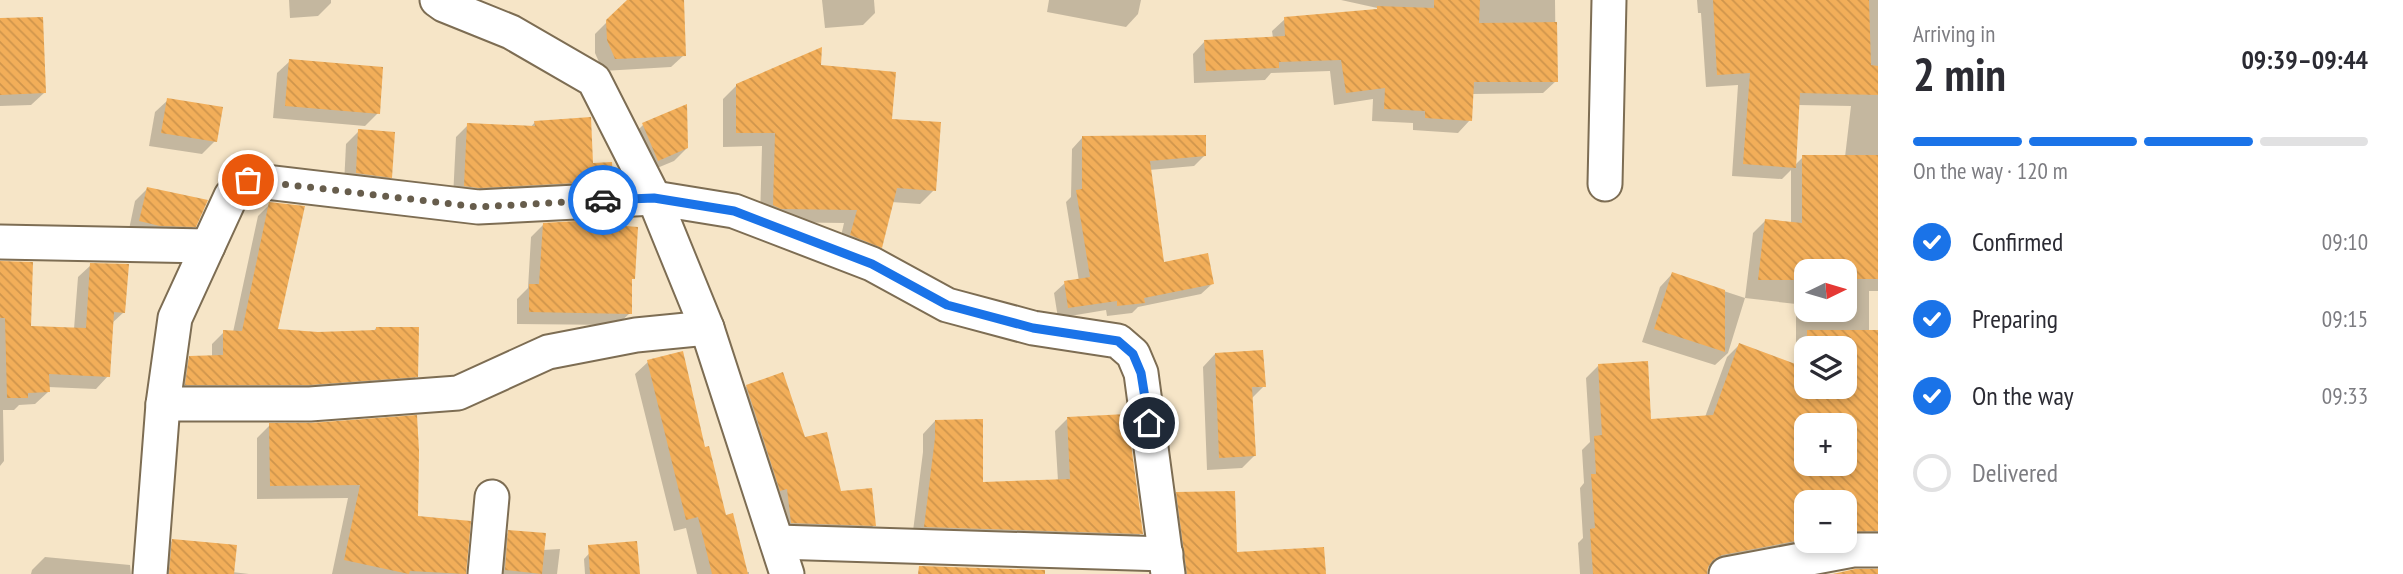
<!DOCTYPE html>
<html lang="en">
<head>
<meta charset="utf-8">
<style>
	:root { --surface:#fff; --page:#f2f2f3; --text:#2b2b33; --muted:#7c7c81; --line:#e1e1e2; --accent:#1a73e8 }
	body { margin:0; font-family:"PT Sans Narrow",sans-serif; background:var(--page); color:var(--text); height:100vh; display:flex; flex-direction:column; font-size:26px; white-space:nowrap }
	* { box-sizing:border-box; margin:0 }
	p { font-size:23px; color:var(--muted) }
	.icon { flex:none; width:38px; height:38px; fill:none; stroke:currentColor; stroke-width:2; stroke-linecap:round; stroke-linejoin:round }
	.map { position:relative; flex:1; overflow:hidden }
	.drawer { display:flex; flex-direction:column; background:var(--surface); width:525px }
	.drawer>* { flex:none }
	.needle { width:46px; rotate:85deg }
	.controls { position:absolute; left:1794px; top:259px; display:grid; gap:14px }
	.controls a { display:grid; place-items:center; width:63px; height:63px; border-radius:14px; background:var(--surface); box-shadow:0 4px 10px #0003; font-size:35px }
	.pin { position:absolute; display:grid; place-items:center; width:60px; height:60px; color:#fff; margin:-30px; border:4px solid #fff; border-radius:50%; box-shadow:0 2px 7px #0007 }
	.courier { position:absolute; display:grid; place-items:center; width:70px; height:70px; margin:-35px; border:5px solid #1a73e8; border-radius:50%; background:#fff; color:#222; box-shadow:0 2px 9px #0007 }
	.overview em { font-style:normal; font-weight:700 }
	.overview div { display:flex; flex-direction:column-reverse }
	.overview { display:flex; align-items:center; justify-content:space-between; height:119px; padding:0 35px }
	h1 { font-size:46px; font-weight:700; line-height:52px }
	.bar { display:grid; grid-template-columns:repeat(4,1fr); gap:10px 7px; align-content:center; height:84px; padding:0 35px }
	.bar i { height:9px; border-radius:5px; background:var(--line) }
	.bar .active { background:var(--accent) }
	.bar p { grid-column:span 4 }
	ol { padding:0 35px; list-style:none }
	li { display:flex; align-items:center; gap:21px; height:77px }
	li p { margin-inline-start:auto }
	li .icon { padding:7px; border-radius:50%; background:var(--accent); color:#fff; stroke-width:4 }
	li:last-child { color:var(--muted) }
	li i { width:38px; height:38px; border:4px solid var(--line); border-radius:50% }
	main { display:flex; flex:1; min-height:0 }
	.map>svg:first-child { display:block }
	.shadow { fill:#0003; fill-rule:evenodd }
	.building { fill:url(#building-back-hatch); fill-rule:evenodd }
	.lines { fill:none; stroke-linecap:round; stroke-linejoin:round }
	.minor-casing { stroke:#7d6d53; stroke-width:37 }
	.minor { stroke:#fff; stroke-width:33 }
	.done { stroke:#675d4c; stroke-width:7; stroke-dasharray:0 12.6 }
	.route { stroke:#1a73e8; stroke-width:9 }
</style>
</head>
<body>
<main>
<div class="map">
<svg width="1878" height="574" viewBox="0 0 1878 574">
	<defs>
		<pattern id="building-back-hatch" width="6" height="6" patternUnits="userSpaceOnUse" patternTransform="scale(1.75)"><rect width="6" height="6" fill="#f2ae59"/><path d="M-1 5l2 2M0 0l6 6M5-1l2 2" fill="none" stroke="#cf954c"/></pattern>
	</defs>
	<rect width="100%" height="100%" fill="#f6e5c7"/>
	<g class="shadow">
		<polygon points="289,0 331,0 331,3 318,16 290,18"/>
		<polygon points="629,0 683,0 684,55 671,67 603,71 595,53 595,34"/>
		<polygon points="822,0 874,0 875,13 863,25 825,28"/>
		<polygon points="1049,0 1141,0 1138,14 1126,27 1047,12"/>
		<polygon points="1341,0 1555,0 1556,81 1543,93 1472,94 1470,120 1458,133 1413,130 1413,123 1372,121 1373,99 1334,105 1330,71 1271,73 1265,80 1194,83 1193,54 1205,41 1273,38 1272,31 1285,19 1400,13"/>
		<path d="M1697,0h181v291h-9v55h9v189l-169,32 -3,1v6h-126l-2,-31 5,-5 -3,-50 4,-5 -2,-33 8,-8 -4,-64 12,-12 52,55 55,-4 22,-60 12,-12 57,21v-62l-51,-6 -17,55 -13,12 -73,-23 18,-55 12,-13 73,24 8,-65 13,-13 25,3v-53l-9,9 -50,-3 6,-91 -32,2 -5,-74h-3zM1798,105l53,1 -6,51h-42l-9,9zM1806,271h38v39h-38zM1806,348h38v39h-38zM1806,425h38v39h-38zM1806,502h38v39h-38z"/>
		<polygon points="0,20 44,93 31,105 0,106"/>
		<polygon points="290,61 378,113 365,126 273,118 277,73"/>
		<polygon points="819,67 890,120 934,190 920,204 891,202 881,247 867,261 838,249 844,223 767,222 760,219 762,146 723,147 723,99 737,85"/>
		<polygon points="168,100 215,141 202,154 149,146 155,112"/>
		<polygon points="535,122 611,180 598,193 453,198 456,137 468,125 530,128"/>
		<polygon points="643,125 687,148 674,161 645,173 631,137"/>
		<polygon points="359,131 391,177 378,189 344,185 346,144"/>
		<polygon points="1082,138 1205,155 1194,166 1149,170 1162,264 1212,284 1201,294 1138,307 1132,313 1107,316 1106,310 1058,318 1054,293 1065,283 1079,281 1066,202 1071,197 1072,149"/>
		<polygon points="147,189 194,226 181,238 128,234 135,201"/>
		<polygon points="270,204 276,330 318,334 373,332 376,328 417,376 404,388 174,396 178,370 190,358 212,357 212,344 224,332 233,332 258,216"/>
		<polygon points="543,225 630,281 630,313 617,325 517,324 517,299 528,288 531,237"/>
		<polygon points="0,262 29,327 74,329 78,277 91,265 124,312 111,324 108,376 96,389 48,387 48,392 35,404 19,405 14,410 3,410 4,461 0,466"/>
		<polygon points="1215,354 1264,386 1251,399 1255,455 1242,468 1207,470 1203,367"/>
		<polygon points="648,362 704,449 724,517 746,572 749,572 749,574 697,574 686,528 674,531 635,374"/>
		<polygon points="747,386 803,439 840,493 874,525 862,538 779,535 735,399"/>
		<polygon points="1068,418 1141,533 1129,546 912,539 923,452 923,434 935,421 982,484 1058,481 1055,431"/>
		<polygon points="270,425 416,518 469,522 464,574 332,574 348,498 257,499 257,438"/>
		<polygon points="1177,494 1236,554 1324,574 1172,574 1163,508"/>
		<polygon points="509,532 543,550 560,549 557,574 493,574 496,545"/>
		<polygon points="173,540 232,572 249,574 158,574 160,554"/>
		<polygon points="596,546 638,574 585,574 584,559"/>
		<polygon points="45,557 130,565 131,574 31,574 32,570"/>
	</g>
	<g class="building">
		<polygon points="627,0 684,0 686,56 615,59 607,40 606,20"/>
		<polygon points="1434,0 1480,0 1479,23 1557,22 1558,82 1474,82 1472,121 1425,118 1425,111 1384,109 1385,88 1346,93 1341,60 1279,62 1279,68 1206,71 1204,40 1285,36 1284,17 1377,9 1377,6 1434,8"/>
		<polygon points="1713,0 1869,0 1871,65 1878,66 1878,95 1800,93 1796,168 1743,164 1750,73 1717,75"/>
		<polygon points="43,17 46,93 0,95 0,18"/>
		<polygon points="822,47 821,65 896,72 892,119 941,122 936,191 897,188 882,248 850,235 857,210 781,209 773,205 775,133 736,133 736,84"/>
		<polygon points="289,59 383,67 380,114 285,106"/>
		<polygon points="167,98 223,107 217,142 161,133"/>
		<polygon points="687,104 688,148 658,161 642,123"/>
		<polygon points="591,117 593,163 612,162 613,181 479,188 464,186 467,123 535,126 534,121"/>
		<polygon points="358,129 395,132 392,178 356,173"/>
		<polygon points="1206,135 1206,156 1150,161 1164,262 1208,253 1214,284 1144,298 1145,303 1117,306 1117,301 1068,308 1064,281 1090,277 1076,190 1082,189 1082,136"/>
		<polygon points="1802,155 1878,155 1878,279 1844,279 1844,271 1806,271 1806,280 1758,280 1765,219 1802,223"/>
		<polygon points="147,187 208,200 196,227 160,226 139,221"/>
		<polygon points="269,202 305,206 278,329 318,332 376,330 376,327 419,327 418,377 309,385 185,385 189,356 223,355 223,330 242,331"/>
		<polygon points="613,219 614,225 638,227 635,279 632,279 632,314 529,312 529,284 539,284 543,223"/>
		<polygon points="0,261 33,262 31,326 86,328 90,263 129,264 125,313 114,312 110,377 49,374 50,392 28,393 28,398 7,398 5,318 0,318"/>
		<polygon points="1672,272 1725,290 1725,352 1654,329"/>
		<path d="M1807,330h71v201l-34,1v-30h-38v37l-84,16 -9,5 -5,7 -1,7h-114l-3,-45 5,-1 -4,-54h5l-2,-38 8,-1 -4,-71 50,-3 3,58 62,-4 26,-72 67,25v19h38v-39h-37zM1806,425h38v39h-38z"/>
		<polygon points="1263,350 1266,387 1252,387 1256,456 1219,458 1215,353"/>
		<polygon points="683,351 705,447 709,446 726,515 733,513 748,574 712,574 698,517 686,520 647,360"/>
		<polygon points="783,372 805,437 827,432 841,491 872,488 876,526 791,523 787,489 780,491 746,385"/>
		<polygon points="1127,414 1143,534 924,527 935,438 935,420 983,419 983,482 1070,479 1067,417"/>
		<polygon points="417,415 419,451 418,516 471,521 466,574 410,571 409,574 344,560 360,485 270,486 269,423 311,423"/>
		<polygon points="1235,491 1237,552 1324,547 1326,574 1187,574 1176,492"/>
		<polygon points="508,530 546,533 542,574 505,570"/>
		<polygon points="172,539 237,545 234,574 169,574"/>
		<polygon points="637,541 640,574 590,574 588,545"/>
		<polygon points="919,566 1045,570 1045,574 918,574"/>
		<polygon points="1855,569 1878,569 1878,574 1833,574"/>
	</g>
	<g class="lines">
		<g class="minor-casing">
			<g id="minor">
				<polyline points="437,0 444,5 511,32 594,80 654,198 707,328 787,574"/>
				<polyline points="1605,184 1609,0"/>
				<polyline points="0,242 208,246"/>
				<polyline points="707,328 636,335 548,352 458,393 310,404 163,404 175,318 231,196 248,180 478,207 654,198 734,211 872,264 947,305 1033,328 1118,341 1133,354 1141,373 1168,574"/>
				<polyline points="777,542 1166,554"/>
				<polyline points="150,574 163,404"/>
				<polyline points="485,574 492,497"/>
				<polyline points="1726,574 1853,550 1878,550"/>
			</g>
		</g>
		<use href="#minor" class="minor"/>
	</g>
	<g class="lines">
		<polyline class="done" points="248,180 478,207 603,200"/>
		<polyline class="route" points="603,200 654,198 734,211 872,264 947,305 1033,328 1118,341 1133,354 1141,373 1149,423"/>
	</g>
</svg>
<div class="controls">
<a><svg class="needle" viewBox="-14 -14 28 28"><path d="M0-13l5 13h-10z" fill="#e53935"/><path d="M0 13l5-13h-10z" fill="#7c7c81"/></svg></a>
<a><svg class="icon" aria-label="layers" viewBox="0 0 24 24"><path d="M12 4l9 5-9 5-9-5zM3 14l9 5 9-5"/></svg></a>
<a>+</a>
<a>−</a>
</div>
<div class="pin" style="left:248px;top:180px;background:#ea580c"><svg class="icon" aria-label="bag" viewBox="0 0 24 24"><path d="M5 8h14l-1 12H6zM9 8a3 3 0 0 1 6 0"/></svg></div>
<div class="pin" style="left:1149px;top:423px;background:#1f2937"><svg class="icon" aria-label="home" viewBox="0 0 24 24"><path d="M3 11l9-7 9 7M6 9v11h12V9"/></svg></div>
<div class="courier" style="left:603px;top:200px"><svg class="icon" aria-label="car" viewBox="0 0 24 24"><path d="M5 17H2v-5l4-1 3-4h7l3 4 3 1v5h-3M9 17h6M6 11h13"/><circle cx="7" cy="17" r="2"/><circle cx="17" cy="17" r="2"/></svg></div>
</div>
<section class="drawer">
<div class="overview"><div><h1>2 min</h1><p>Arriving in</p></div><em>09:39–09:44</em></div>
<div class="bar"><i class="active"></i><i class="active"></i><i class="active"></i><i></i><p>On the way · 120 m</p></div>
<ol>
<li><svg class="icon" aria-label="check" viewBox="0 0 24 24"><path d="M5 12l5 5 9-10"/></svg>Confirmed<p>09:10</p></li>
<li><svg class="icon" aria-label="check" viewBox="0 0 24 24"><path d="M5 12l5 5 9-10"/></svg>Preparing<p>09:15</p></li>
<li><svg class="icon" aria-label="check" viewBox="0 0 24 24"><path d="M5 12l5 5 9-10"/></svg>On the way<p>09:33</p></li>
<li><i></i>Delivered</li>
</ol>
</section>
</main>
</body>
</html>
